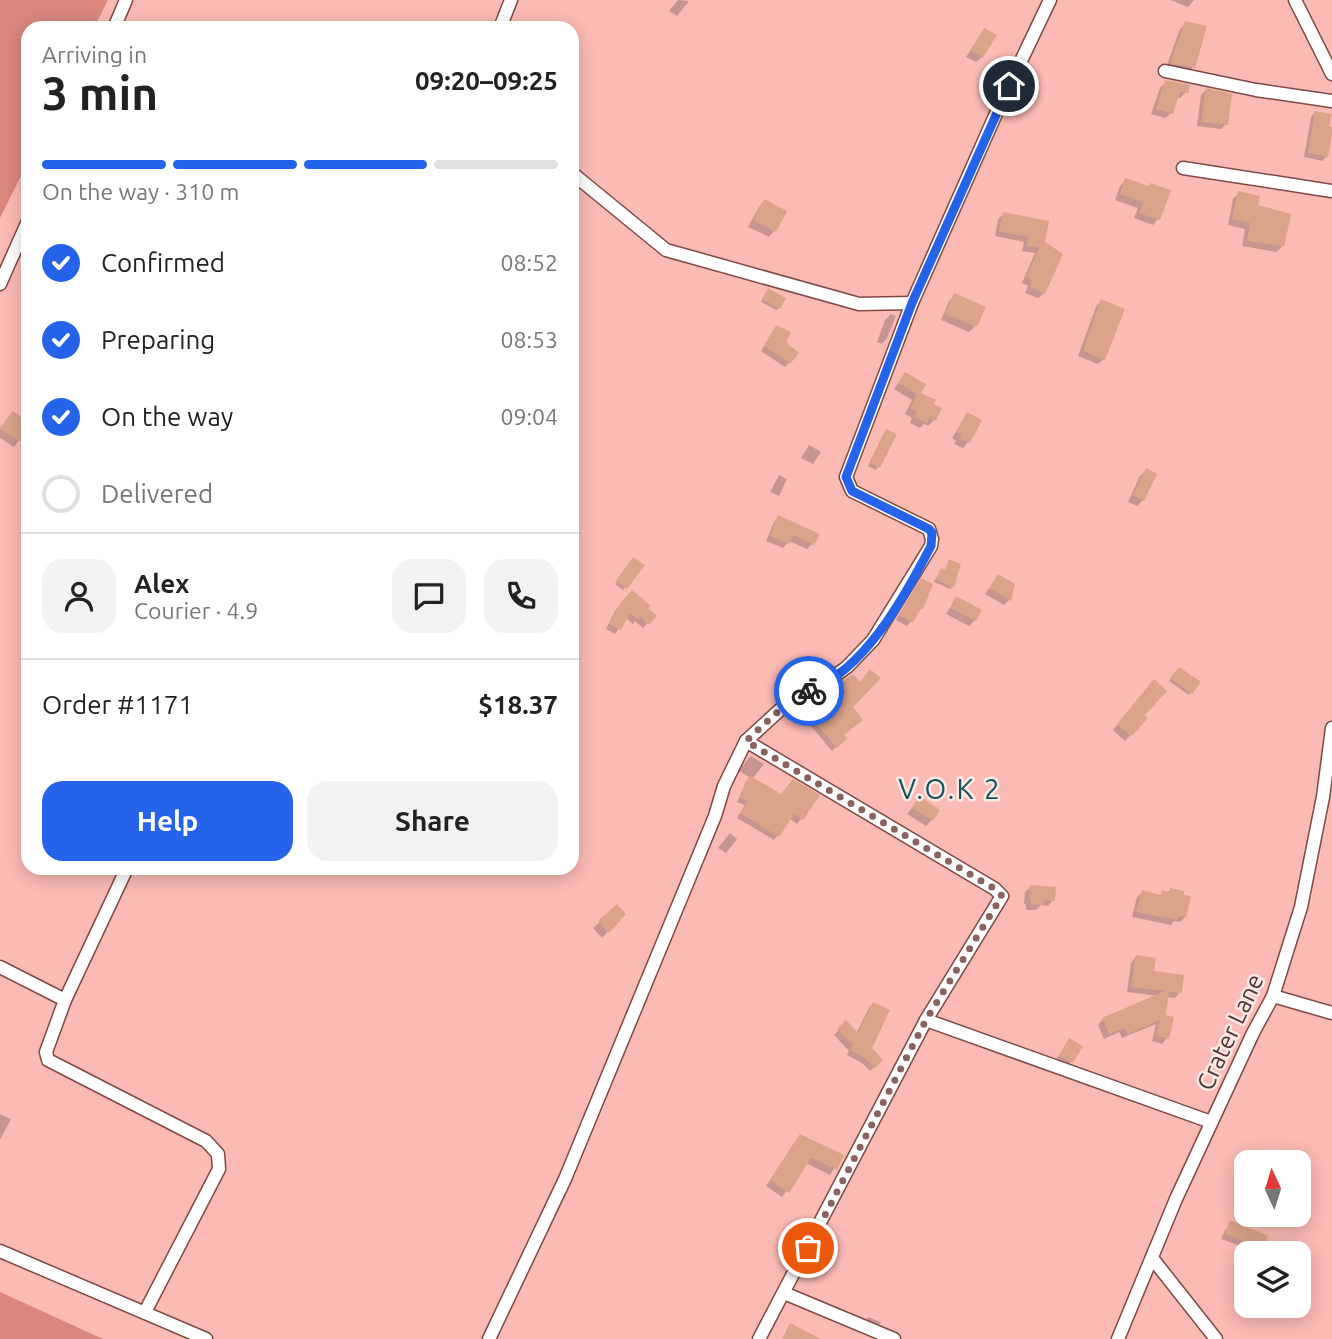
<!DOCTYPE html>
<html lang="en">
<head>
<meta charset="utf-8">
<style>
	:root { --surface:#fff; --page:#f2f2f2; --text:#222; --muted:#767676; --line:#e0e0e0; --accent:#2563eb }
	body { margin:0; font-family:Ubuntu,sans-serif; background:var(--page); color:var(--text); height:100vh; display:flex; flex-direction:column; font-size:26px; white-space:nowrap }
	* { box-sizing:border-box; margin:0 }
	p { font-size:23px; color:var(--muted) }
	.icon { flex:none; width:38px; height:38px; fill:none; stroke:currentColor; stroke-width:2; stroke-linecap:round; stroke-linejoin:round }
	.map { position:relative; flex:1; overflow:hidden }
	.side { position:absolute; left:21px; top:21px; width:558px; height:854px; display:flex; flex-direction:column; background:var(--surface); border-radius:21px; box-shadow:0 4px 18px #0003 }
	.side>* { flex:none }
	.needle { width:46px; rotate:356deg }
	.buttons { position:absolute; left:1234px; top:1150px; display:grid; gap:14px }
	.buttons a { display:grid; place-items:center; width:77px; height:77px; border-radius:14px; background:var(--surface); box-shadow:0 4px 18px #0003; font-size:35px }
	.pin { position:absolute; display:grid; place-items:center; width:60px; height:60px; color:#fff; margin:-30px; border:4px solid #fff; border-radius:50%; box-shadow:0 2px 7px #0007 }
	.courier { position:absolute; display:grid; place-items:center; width:70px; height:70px; margin:-35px; border:5px solid #2563eb; border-radius:50%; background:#fff; color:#222; box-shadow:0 2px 9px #0007 }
	.head em { font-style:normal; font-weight:700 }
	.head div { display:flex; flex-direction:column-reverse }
	.head { display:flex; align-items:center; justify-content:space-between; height:119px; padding:0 21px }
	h1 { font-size:46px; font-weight:700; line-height:52px }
	.bar { display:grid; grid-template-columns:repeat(4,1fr); gap:10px 7px; align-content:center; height:84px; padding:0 21px }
	.bar i { height:9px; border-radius:5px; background:var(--line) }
	.bar .on { background:var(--accent) }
	.bar p { grid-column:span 4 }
	.line { display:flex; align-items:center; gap:18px; padding:0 21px; border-top:2px solid var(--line) }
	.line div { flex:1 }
	.round { display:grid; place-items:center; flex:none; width:74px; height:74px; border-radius:21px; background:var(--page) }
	ol { padding:0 21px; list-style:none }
	li { display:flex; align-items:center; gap:21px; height:77px }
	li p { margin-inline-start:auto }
	li .icon { padding:7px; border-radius:50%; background:var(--accent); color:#fff; stroke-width:4 }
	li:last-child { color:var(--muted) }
	li i { width:38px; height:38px; border:4px solid var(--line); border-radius:50% }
	.action { display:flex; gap:14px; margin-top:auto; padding:14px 21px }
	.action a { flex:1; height:80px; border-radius:21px; background:var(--accent); color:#fff; font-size:28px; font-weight:700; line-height:80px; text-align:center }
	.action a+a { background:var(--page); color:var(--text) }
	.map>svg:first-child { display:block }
	.green { fill:#da8780 }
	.shadow { fill:#0003 }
	.building { fill:#dba38a }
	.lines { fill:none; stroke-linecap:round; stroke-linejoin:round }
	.minor-casing { stroke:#7f4844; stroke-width:15 }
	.minor { stroke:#fff; stroke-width:12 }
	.done { stroke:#8a625f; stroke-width:7; stroke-dasharray:0 12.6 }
	.route { stroke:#2563eb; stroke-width:9 }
	.labels { text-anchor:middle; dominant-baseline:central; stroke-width:5; stroke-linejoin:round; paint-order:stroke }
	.street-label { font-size:24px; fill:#4d3331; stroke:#fce8e5 }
	.quarter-label { font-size:28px; letter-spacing:2px; fill:#165258; stroke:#fce8e5 }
</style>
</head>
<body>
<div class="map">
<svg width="1332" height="1339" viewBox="0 0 1332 1339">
	<rect width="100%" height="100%" fill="#fbbab4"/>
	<g class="green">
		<polygon points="0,0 108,0 94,28 28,28 28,162 0,218"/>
		<polygon points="0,1292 103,1339 0,1339"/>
	</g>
	<g class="shadow">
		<polygon points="678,0 689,1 677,16 669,11"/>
		<polygon points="1170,0 1194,0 1188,7"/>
		<polygon points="1186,23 1193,67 1188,73 1166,68 1180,29"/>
		<polygon points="984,30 982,57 976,62 966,57"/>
		<polygon points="1166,82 1186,92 1180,98 1176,97 1171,113 1165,118 1151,114 1160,88"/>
		<polygon points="1206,90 1226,124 1221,129 1197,126 1201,95"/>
		<polygon points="1315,112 1327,156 1322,161 1304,157 1311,117"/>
		<polygon points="1126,180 1158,219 1153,225 1134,218 1138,208 1115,200 1120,186"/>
		<polygon points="1239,193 1256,207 1282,247 1276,252 1242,246 1245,229 1228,225 1233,199"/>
		<polygon points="765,201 785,211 774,231 769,237 748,227 759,207"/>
		<polygon points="1004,214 1043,243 1044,293 1038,298 1025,293 1028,286 1022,283 1035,253 1022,251 1024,242 995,236 998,219"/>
		<polygon points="766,293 779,308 776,310 761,302"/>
		<polygon points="955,295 975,326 969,332 941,320 949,301"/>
		<polygon points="1101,301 1104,359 1098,364 1078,356 1096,307"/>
		<polygon points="891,314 896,316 887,338 882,344 877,342 885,320"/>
		<polygon points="776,327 790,362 785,367 761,351"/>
		<polygon points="905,374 934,420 928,426 924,424 920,428 910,423 912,418 905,414 912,400 894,389"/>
		<polygon points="12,413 28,423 28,428 14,447 0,438 0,428"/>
		<polygon points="967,414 968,442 963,448 954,444 956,441 952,438"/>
		<polygon points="884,433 878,467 876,470 868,466"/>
		<polygon points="809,445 821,452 813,464 801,458"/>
		<polygon points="1146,471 1143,500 1137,506 1128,502 1140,476"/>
		<polygon points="779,475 787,479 779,496 770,492"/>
		<polygon points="779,517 812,544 807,549 789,541 783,548 766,541 774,522"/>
		<polygon points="631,561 625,587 623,590 615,584"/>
		<polygon points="941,570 952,587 950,589 934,582"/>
		<polygon points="998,576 1013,585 1009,600 1004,605 985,594"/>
		<polygon points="917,585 922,608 907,626 896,620"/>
		<polygon points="627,597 654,616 643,628 635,621 633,624 626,618 615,634 606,629 615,611"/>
		<polygon points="956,598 975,620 969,626 946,614"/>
		<polygon points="1179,669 1191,693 1189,695 1169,681"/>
		<polygon points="852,676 850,707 843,735 845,738 832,751 810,725 842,697 836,689"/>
		<polygon points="1148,687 1142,715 1146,718 1125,741 1113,730"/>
		<polygon points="750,756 764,764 752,779 781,796 817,795 801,819 797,824 789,818 774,840 737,818 745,805 737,802 746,782 750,778 739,771"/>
		<polygon points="920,798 932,820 926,826 907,814"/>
		<polygon points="730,833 737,839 726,853 718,848"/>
		<polygon points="1031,887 1053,900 1048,906 1041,905 1036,910 1026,910 1026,904 1024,904 1025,892"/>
		<polygon points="1171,890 1185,917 1180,922 1174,921 1171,925 1132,917 1137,897 1143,892 1159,896"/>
		<polygon points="617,907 623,914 602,938 593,928"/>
		<polygon points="1136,957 1152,972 1180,992 1175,998 1167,997 1164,1016 1167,1038 1162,1044 1152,1041 1156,1024 1122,1038 1119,1032 1104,1039 1098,1025 1103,1019 1158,996 1127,992 1131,963"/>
		<polygon points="873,1004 870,1049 881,1060 870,1071 862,1063 847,1055 849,1051 834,1035 846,1023 856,1034 869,1008"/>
		<polygon points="1069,1041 1071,1062 1066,1068 1054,1062"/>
		<polygon points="0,1114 11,1119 0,1140"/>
		<polygon points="795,1142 842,1156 830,1175 806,1163 782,1197 766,1186"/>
		<polygon points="1230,1225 1260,1253 1246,1253 1246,1268 1240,1266 1243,1258 1234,1255 1238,1245 1221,1239 1225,1230"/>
		<polygon points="868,1317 881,1322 878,1326 865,1321"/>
	</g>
	<g class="building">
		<polygon points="1185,21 1207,26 1195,68 1170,63"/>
		<polygon points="984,28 997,35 983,58 971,50"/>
		<polygon points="1165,80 1190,85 1188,93 1180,92 1173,114 1156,109"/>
		<polygon points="1206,88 1232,94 1228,125 1201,122"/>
		<polygon points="1315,111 1332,114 1329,126 1332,127 1332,134 1328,157 1308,153"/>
		<polygon points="1125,178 1149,186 1150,183 1171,190 1160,220 1139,213 1143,202 1120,194"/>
		<polygon points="1238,191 1260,196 1258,205 1291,214 1284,247 1247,241 1250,223 1232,219"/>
		<polygon points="764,199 787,211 776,232 753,220"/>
		<polygon points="1003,212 1049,221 1045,242 1063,254 1045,294 1029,287 1032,280 1026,277 1039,248 1027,246 1028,237 999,231"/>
		<polygon points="768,288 786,298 780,309 762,299"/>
		<polygon points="954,293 986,307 977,327 945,314"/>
		<polygon points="1101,299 1125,309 1105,360 1083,351"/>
		<polygon points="776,325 791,332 786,342 799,353 791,363 764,346"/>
		<polygon points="905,372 926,384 921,393 936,400 934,404 942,408 936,421 930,418 927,423 914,417 917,412 910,408 917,394 898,383"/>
		<polygon points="12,411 28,421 28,432 21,442 0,429"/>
		<polygon points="967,412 982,420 970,443 959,438 961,435 956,432"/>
		<polygon points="886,429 897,434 880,468 869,463"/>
		<polygon points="1146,468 1157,474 1144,501 1133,495"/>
		<polygon points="778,515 820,534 814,545 793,535 790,544 770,536"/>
		<polygon points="633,557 645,565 627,589 616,581"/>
		<polygon points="949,559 961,564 954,588 936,579 941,568 945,570"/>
		<polygon points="998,574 1015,584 1011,601 989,588"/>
		<polygon points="921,578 933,584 923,609 921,608 913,623 899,615"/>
		<polygon points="632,590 651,606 648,608 657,616 649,625 641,617 639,620 630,613 621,630 609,624 619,605"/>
		<polygon points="956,596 982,610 976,621 950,608"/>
		<polygon points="1179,667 1201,682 1192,694 1170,678"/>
		<polygon points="870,669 881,678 853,707 863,720 844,735 848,738 837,748 813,720 846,692 839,684 853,674 860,682"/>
		<polygon points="1154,679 1167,691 1145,715 1148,718 1132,736 1117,724"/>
		<polygon points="749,775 781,794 793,779 820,795 803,820 794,814 779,837 740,813 748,801 740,798"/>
		<polygon points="919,796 940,810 933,821 912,808"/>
		<polygon points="1030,885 1056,887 1055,901 1044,900 1043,905 1031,904 1031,899 1029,898"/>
		<polygon points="1170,888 1184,891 1184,895 1191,896 1186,918 1178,916 1178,920 1136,912 1142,890 1161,895 1162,890 1169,892"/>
		<polygon points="617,904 626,914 609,933 598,921"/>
		<polygon points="1136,955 1156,958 1154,971 1184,975 1182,993 1169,992 1166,1015 1174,1017 1169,1039 1156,1036 1160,1020 1128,1034 1125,1028 1109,1034 1102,1018 1165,991 1131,987"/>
		<polygon points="873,1002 890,1010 872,1048 883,1060 875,1068 866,1059 850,1050 853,1045 837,1029 846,1020 858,1033"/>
		<polygon points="1069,1038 1083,1046 1073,1063 1059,1056"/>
		<polygon points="800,1134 844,1155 837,1170 811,1158 789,1193 770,1180"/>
		<polygon points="1230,1220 1268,1236 1262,1253 1248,1253 1238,1250 1242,1240 1225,1234"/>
		<polygon points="790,1323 821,1339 782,1339"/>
	</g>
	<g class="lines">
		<g class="minor-casing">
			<g id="minor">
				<polyline points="1295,0 1332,74"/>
				<polyline points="114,28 126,0"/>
				<polyline points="500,28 511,0"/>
				<polyline points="1165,71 1256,90 1332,101"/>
				<polyline points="1183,168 1332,191"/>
				<polyline points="572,173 666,250 859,304 912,303"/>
				<polyline points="0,284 28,221"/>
				<polyline points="746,741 995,889 1002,896 926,1020 759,1339"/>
				<polyline points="127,868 65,1000 46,1052 48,1060 206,1141 218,1154 219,1169 145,1312"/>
				<polyline points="0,967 65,1000"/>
				<polyline points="1273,996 1332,1013"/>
				<polyline points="926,1020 1211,1122"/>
				<polyline points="0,1251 206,1339"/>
				<polyline points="1152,1258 1216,1339"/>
				<polyline points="784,1293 894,1339"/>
				<polyline points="489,1339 565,1179 715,816 724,786 746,741 795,696 821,686 847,667 873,640 931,546 932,539 929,529 852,491 846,477 912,303 999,107 1050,0"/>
				<polyline points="1118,1339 1176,1199 1253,1033 1273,996 1301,907 1323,797 1332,728"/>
			</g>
		</g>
		<use href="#minor" class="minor"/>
	</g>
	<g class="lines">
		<polyline class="done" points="808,1248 926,1020 1002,896 995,889 746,741 795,696 809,691"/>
		<path class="route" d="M809,691c56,-21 96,-95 122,-145l1,-13 -3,-4 -77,-38 -6,-14 66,-174 97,-217"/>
	</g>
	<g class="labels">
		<g class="street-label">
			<text transform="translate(1230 1032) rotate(-65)">Crater Lane</text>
		</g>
		<g class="quarter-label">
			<text x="950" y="788">V.O.K 2</text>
		</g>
	</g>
</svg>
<div class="buttons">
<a><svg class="needle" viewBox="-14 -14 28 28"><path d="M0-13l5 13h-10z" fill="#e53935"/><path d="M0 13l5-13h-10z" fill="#767676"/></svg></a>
<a><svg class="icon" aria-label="layers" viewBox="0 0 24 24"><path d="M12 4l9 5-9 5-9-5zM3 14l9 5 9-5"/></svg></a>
</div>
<div class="pin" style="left:808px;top:1248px;background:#ea580c"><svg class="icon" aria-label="bag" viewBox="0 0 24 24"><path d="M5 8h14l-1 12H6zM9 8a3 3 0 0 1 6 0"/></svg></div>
<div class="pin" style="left:1009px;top:86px;background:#1f2937"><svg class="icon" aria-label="home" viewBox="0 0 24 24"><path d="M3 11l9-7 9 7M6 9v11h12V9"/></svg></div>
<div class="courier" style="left:809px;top:691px"><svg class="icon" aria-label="bike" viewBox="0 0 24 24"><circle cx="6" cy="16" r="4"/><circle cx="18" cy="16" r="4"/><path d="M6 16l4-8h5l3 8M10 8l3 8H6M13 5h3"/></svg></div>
<section class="side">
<div class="head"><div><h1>3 min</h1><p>Arriving in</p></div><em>09:20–09:25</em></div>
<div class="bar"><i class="on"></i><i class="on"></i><i class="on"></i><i></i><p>On the way · 310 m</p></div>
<ol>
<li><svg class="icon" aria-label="check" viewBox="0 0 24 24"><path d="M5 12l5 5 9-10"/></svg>Confirmed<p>08:52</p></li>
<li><svg class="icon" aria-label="check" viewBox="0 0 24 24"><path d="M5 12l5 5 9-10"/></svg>Preparing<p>08:53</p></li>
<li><svg class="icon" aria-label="check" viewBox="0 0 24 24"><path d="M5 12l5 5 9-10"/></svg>On the way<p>09:04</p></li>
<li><i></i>Delivered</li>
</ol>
<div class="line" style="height:126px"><a class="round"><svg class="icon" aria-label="person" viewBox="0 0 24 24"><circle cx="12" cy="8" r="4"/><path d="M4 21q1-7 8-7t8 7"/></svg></a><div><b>Alex</b><p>Courier · 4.9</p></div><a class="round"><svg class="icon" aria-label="chat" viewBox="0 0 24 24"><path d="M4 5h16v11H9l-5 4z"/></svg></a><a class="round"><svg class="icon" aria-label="phone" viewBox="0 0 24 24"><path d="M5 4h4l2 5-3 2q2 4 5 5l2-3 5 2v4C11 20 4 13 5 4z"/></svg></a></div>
<div class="line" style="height:91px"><div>Order #1171</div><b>$18.37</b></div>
<div class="action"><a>Help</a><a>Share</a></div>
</section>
</div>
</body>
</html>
